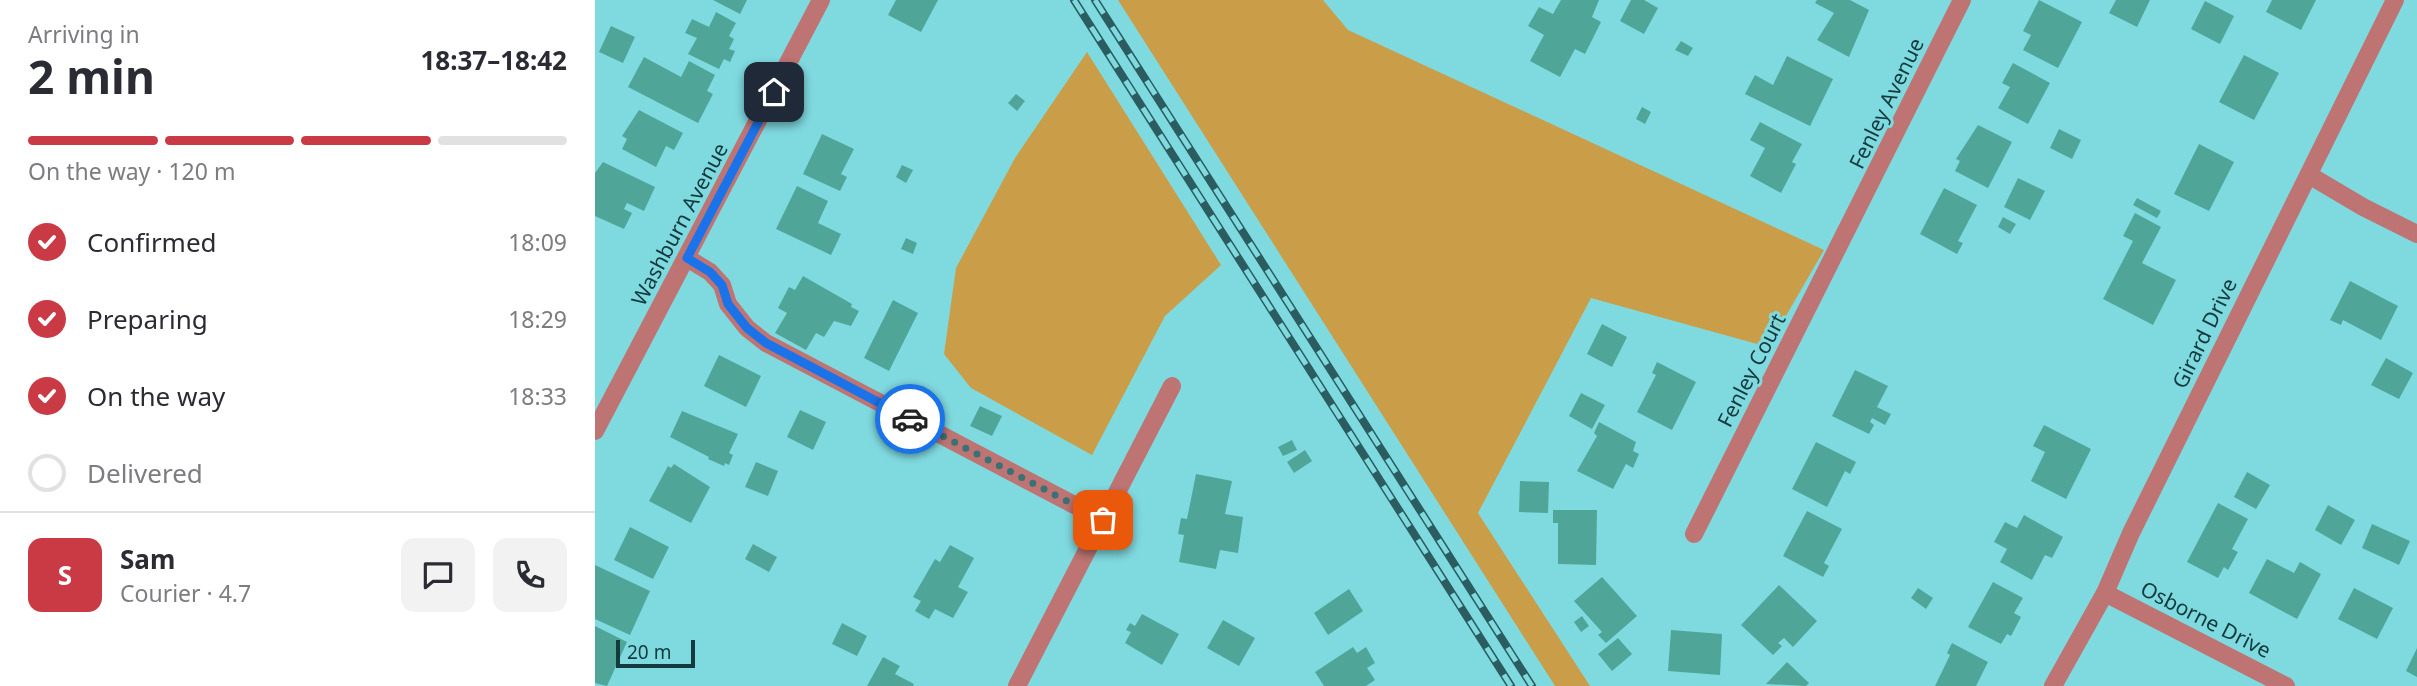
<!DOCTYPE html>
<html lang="en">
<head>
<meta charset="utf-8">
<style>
	:root { --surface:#fff; --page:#f2f2f3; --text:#2b2b33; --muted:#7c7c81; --line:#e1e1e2; --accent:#ca3a45 }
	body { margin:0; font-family:"Noto Sans",sans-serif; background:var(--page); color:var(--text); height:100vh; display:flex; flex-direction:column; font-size:26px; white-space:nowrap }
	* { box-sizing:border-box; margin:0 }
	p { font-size:23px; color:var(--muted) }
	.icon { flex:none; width:38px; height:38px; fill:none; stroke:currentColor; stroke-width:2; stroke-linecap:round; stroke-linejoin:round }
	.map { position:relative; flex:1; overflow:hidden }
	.panel { display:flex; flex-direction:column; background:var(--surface); width:595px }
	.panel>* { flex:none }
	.scale { position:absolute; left:21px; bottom:18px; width:79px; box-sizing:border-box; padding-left:7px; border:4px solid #133a3d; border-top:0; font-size:19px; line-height:24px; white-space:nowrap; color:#133a3d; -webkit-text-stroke:5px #7fdae0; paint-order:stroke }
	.pin { position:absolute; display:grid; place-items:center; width:60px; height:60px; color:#fff; margin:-30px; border-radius:14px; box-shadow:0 4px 10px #0006 }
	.courier { position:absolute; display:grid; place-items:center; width:70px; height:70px; margin:-35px; border:5px solid #1a73e8; border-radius:50%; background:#fff; color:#222; box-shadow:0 2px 9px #0007 }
	.head em { font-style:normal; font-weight:700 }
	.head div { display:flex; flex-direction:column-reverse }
	.head { display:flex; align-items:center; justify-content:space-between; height:119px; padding:0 28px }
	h1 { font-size:46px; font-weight:700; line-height:52px }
	.bar { display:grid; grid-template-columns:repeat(4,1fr); gap:10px 7px; align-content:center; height:84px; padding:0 28px }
	.bar i { height:9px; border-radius:5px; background:var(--line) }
	.bar .on { background:var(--accent) }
	.bar p { grid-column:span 4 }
	.line { display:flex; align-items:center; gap:18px; padding:0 28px; border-top:2px solid var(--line) }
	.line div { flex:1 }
	.round { display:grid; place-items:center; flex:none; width:74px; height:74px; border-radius:14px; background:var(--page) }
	ol { padding:0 28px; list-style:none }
	li { display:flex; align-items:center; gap:21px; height:77px }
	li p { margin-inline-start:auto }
	li .icon { padding:7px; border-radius:50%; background:var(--accent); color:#fff; stroke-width:4 }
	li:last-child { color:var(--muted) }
	li i { width:38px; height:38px; border:4px solid var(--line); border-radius:50% }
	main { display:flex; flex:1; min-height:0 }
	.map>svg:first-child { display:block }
	.green { fill:#ca9d49 }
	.building { fill:#4fa698 }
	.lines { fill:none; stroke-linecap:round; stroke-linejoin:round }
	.minor { stroke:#be7473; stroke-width:18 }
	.rail-casing { stroke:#2a5c60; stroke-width:8 }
	.rail { stroke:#7fdae0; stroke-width:5; stroke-dasharray:16; stroke-linecap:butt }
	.done { stroke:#397276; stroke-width:7; stroke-dasharray:0 12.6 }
	.route { stroke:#1a73e8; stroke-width:9 }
	.labels { text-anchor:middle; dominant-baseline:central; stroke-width:6; stroke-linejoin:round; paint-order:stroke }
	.street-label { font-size:21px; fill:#133a3d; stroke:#7fdae0 }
</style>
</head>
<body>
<main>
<section class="panel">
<div class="head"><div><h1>2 min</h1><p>Arriving in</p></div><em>18:37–18:42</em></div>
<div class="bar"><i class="on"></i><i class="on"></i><i class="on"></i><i></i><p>On the way · 120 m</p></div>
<ol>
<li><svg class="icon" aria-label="check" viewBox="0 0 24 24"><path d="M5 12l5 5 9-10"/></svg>Confirmed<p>18:09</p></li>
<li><svg class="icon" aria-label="check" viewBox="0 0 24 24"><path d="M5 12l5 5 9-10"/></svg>Preparing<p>18:29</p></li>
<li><svg class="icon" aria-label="check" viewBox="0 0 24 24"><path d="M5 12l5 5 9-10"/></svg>On the way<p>18:33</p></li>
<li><i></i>Delivered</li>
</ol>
<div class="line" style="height:126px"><b class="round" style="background:var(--accent);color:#fff">S</b><div><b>Sam</b><p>Courier · 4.7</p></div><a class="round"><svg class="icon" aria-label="chat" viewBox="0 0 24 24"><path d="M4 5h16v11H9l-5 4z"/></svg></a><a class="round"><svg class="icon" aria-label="phone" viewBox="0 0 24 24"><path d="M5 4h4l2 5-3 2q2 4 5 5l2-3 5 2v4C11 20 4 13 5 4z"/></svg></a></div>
</section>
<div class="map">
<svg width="1822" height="686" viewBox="0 0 1822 686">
	<rect width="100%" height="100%" fill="#7fdae0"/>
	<g class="green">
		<polygon points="523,0 728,0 753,30 1229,250 1173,347 996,298 883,513 995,686 960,686"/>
		<polygon points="492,52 626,265 570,316 497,455 376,388 349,354 361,268 420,158"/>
	</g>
	<g class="building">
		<polygon points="118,0 152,0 145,14"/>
		<polygon points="301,0 343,0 326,32 293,15"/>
		<polygon points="966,0 1004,0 997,17 1006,22 990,54 980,49 965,77 935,61 949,35 933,26 944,7 958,14"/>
		<polygon points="1036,0 1049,0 1063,8 1049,34 1025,21"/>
		<polygon points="1222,0 1255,0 1274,10 1254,57 1222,40 1239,13 1220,3"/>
		<polygon points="1444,0 1487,22 1463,68 1428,50 1436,35 1428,31"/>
		<polygon points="1521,0 1555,0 1542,27 1514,13"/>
		<polygon points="1677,0 1721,0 1706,30 1671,12"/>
		<polygon points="1610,1 1639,16 1625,44 1596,29"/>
		<polygon points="121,12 141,23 134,36 139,39 134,49 140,51 135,62 129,59 124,69 93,54 102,38 90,33 97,19 114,27"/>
		<polygon points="16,26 40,37 28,63 4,52"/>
		<polygon points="1086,41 1098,48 1093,56 1080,50"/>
		<polygon points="1649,55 1684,73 1659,120 1624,102"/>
		<polygon points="1192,56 1238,79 1215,126 1150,94 1160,75 1178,85"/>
		<polygon points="49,57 86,77 94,61 120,75 112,91 118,94 103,123 33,87"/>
		<polygon points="1418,63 1455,83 1433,124 1403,108 1415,87 1407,83"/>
		<polygon points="421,94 430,101 422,111 413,103"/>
		<polygon points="1047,107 1056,112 1050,124 1041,119"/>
		<polygon points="44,110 88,133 79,150 71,146 61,167 27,149 32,139 27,136"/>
		<polygon points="1165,122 1207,144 1197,162 1201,164 1186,193 1155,176 1170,148 1155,140"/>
		<polygon points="1383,125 1417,142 1393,188 1360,171 1365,161 1361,159"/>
		<polygon points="1464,129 1486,140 1477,159 1455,148"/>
		<polygon points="227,134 259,149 246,174 252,177 245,191 208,174"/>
		<polygon points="1604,144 1639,162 1614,211 1579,194"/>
		<polygon points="8,162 60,187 49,211 32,203 29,209 37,213 29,229 0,216 0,173"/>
		<polygon points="307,165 318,170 311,183 301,177"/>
		<polygon points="1423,178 1450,191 1435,220 1409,207"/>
		<polygon points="202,186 233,201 223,223 246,234 236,255 181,229"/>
		<polygon points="1349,188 1382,205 1363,241 1368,243 1362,254 1325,234"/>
		<polygon points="1542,198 1566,211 1562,218 1538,205"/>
		<polygon points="1540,213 1566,227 1547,263 1581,280 1558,325 1508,299 1538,241 1528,236"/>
		<polygon points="1408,217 1421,224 1415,234 1403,227"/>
		<polygon points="311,238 322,243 318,254 306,249"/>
		<polygon points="208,276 257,304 256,307 264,311 256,326 239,321 229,337 221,333 211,350 180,333 192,313 183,308 194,287 200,290"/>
		<polygon points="1755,281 1803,306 1786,340 1748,320 1746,325 1735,320"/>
		<polygon points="298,300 323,313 294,371 269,358"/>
		<polygon points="1007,324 1032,337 1017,367 992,354"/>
		<polygon points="124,355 166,376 151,407 109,386"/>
		<polygon points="1791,358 1818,373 1804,399 1776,385"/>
		<polygon points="1062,362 1101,382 1077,430 1042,412 1061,375 1057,373"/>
		<polygon points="1260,370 1293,386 1282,407 1296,414 1290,425 1277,418 1275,422 1279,425 1274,434 1237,416"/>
		<polygon points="986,393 1010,405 997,429 974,416"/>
		<polygon points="385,406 407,416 397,436 375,426"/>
		<polygon points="205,410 231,422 218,450 192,437"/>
		<polygon points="87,411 143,434 134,453 138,455 134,465 130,463 129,466 113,459 114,457 75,437"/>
		<polygon points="1004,422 1041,442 1038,451 1044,454 1038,468 1031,464 1018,489 982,471 1002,436 999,433"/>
		<polygon points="1449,425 1496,449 1471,499 1436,481 1450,452 1438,446"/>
		<polygon points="697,440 702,450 688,456 683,447"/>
		<polygon points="1221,442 1261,462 1255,474 1250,471 1232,507 1197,489"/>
		<polygon points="710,450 717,461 699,473 692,462"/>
		<polygon points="161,462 183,471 173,496 150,487"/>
		<polygon points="79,464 115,487 96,523 54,501 73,466 76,468"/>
		<polygon points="1652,472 1675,485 1661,509 1639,497"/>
		<polygon points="601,474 637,481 630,514 648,517 643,553 625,550 621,569 584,562 589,535 583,534 586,518 592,519"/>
		<polygon points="925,481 954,482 953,513 924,512"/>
		<polygon points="1623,503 1653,519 1637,549 1643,552 1633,570 1629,567 1623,578 1592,562"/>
		<polygon points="1733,505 1760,520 1746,545 1720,530"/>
		<polygon points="958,510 1002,510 1001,565 963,564 963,523 958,523"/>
		<polygon points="1212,511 1247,529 1229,563 1234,566 1228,577 1188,556"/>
		<polygon points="1429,515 1468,537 1457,558 1450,555 1437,580 1405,562 1412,549 1399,542 1410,522 1422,528"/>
		<polygon points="1777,524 1815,541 1804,565 1767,548"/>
		<polygon points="35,527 74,547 58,579 19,560"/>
		<polygon points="158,544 182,557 174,572 150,559"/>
		<polygon points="355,545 379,558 363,587 373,592 358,618 340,609 334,619 320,611 326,601 318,597 340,559 345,562"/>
		<polygon points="1672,559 1699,573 1705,562 1726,574 1702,619 1654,593"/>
		<polygon points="0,565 55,591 35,635 0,619"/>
		<polygon points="1007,577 1042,616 1011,643 1003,635 1007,632 979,601"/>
		<polygon points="1398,582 1428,598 1419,613 1426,617 1416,636 1412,634 1406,644 1373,627"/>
		<polygon points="1184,585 1222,621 1198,647 1189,638 1183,643 1187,646 1178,655 1146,625"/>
		<polygon points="1323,588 1338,598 1331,609 1316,598"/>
		<polygon points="1759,588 1798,608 1782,639 1743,619"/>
		<polygon points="754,589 768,611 733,635 719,613"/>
		<polygon points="547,614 584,634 567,665 530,643 536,632 531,630 535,623 540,626"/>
		<polygon points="987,616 994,626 986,632 979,622"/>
		<polygon points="628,620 660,638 644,666 612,648"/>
		<polygon points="247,623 272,636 262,656 237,644"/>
		<polygon points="0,626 32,642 12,686 0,683"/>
		<polygon points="1076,630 1127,634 1125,675 1073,671"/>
		<polygon points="1023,638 1037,654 1017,671 1003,654"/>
		<polygon points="1357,643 1393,662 1381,686 1340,686 1355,655 1352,653"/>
		<polygon points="758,647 762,653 771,647 780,663 772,668 780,680 771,686 729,686 720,672"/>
		<polygon points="1822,648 1822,677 1811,671"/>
		<polygon points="288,657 305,666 300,674 319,684 318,686 272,686"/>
		<polygon points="1192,662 1214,683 1211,686 1171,684"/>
	</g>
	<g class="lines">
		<g class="minor">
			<polyline points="1714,175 1768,207 1822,234"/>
			<polyline points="92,258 115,272 127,285 133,304 152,328 171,343 508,520"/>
			<polyline points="0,431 226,0"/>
			<polyline points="1099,534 1367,0"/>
			<polyline points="1510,593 1691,686"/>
			<polyline points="422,686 577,386"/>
			<polyline points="1458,686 1510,593 1536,533 1800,0"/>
		</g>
		<g class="rail-casing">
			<g id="rail">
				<polyline points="479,0 916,686"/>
				<polyline points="500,0 937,686"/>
			</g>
		</g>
		<use href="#rail" class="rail"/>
	</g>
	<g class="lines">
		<polyline class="done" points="315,419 508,520"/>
		<polyline class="route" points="179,92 92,258 115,272 127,285 133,304 152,328 171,343 315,419"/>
	</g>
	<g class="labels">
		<g class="street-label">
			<text transform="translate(1291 103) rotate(-64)">Fenley Avenue</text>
			<text transform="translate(84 224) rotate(-62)">Washburn Avenue</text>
			<text transform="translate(1609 333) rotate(-64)">Girard Drive</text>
			<text transform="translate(1156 370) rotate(-63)">Fenley Court</text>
			<text transform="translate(1611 619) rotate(27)">Osborne Drive</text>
		</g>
	</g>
</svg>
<div class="scale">20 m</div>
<div class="pin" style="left:508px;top:520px;background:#ea580c"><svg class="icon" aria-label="bag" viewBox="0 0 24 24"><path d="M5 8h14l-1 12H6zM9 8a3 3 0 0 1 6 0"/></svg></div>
<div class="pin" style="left:179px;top:92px;background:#1f2937"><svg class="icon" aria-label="home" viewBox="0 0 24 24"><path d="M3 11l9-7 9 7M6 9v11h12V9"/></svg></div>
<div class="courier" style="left:315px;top:419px"><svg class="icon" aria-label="car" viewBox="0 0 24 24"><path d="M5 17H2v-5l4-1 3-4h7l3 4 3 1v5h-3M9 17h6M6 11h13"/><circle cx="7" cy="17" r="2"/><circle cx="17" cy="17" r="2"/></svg></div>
</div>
</main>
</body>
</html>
